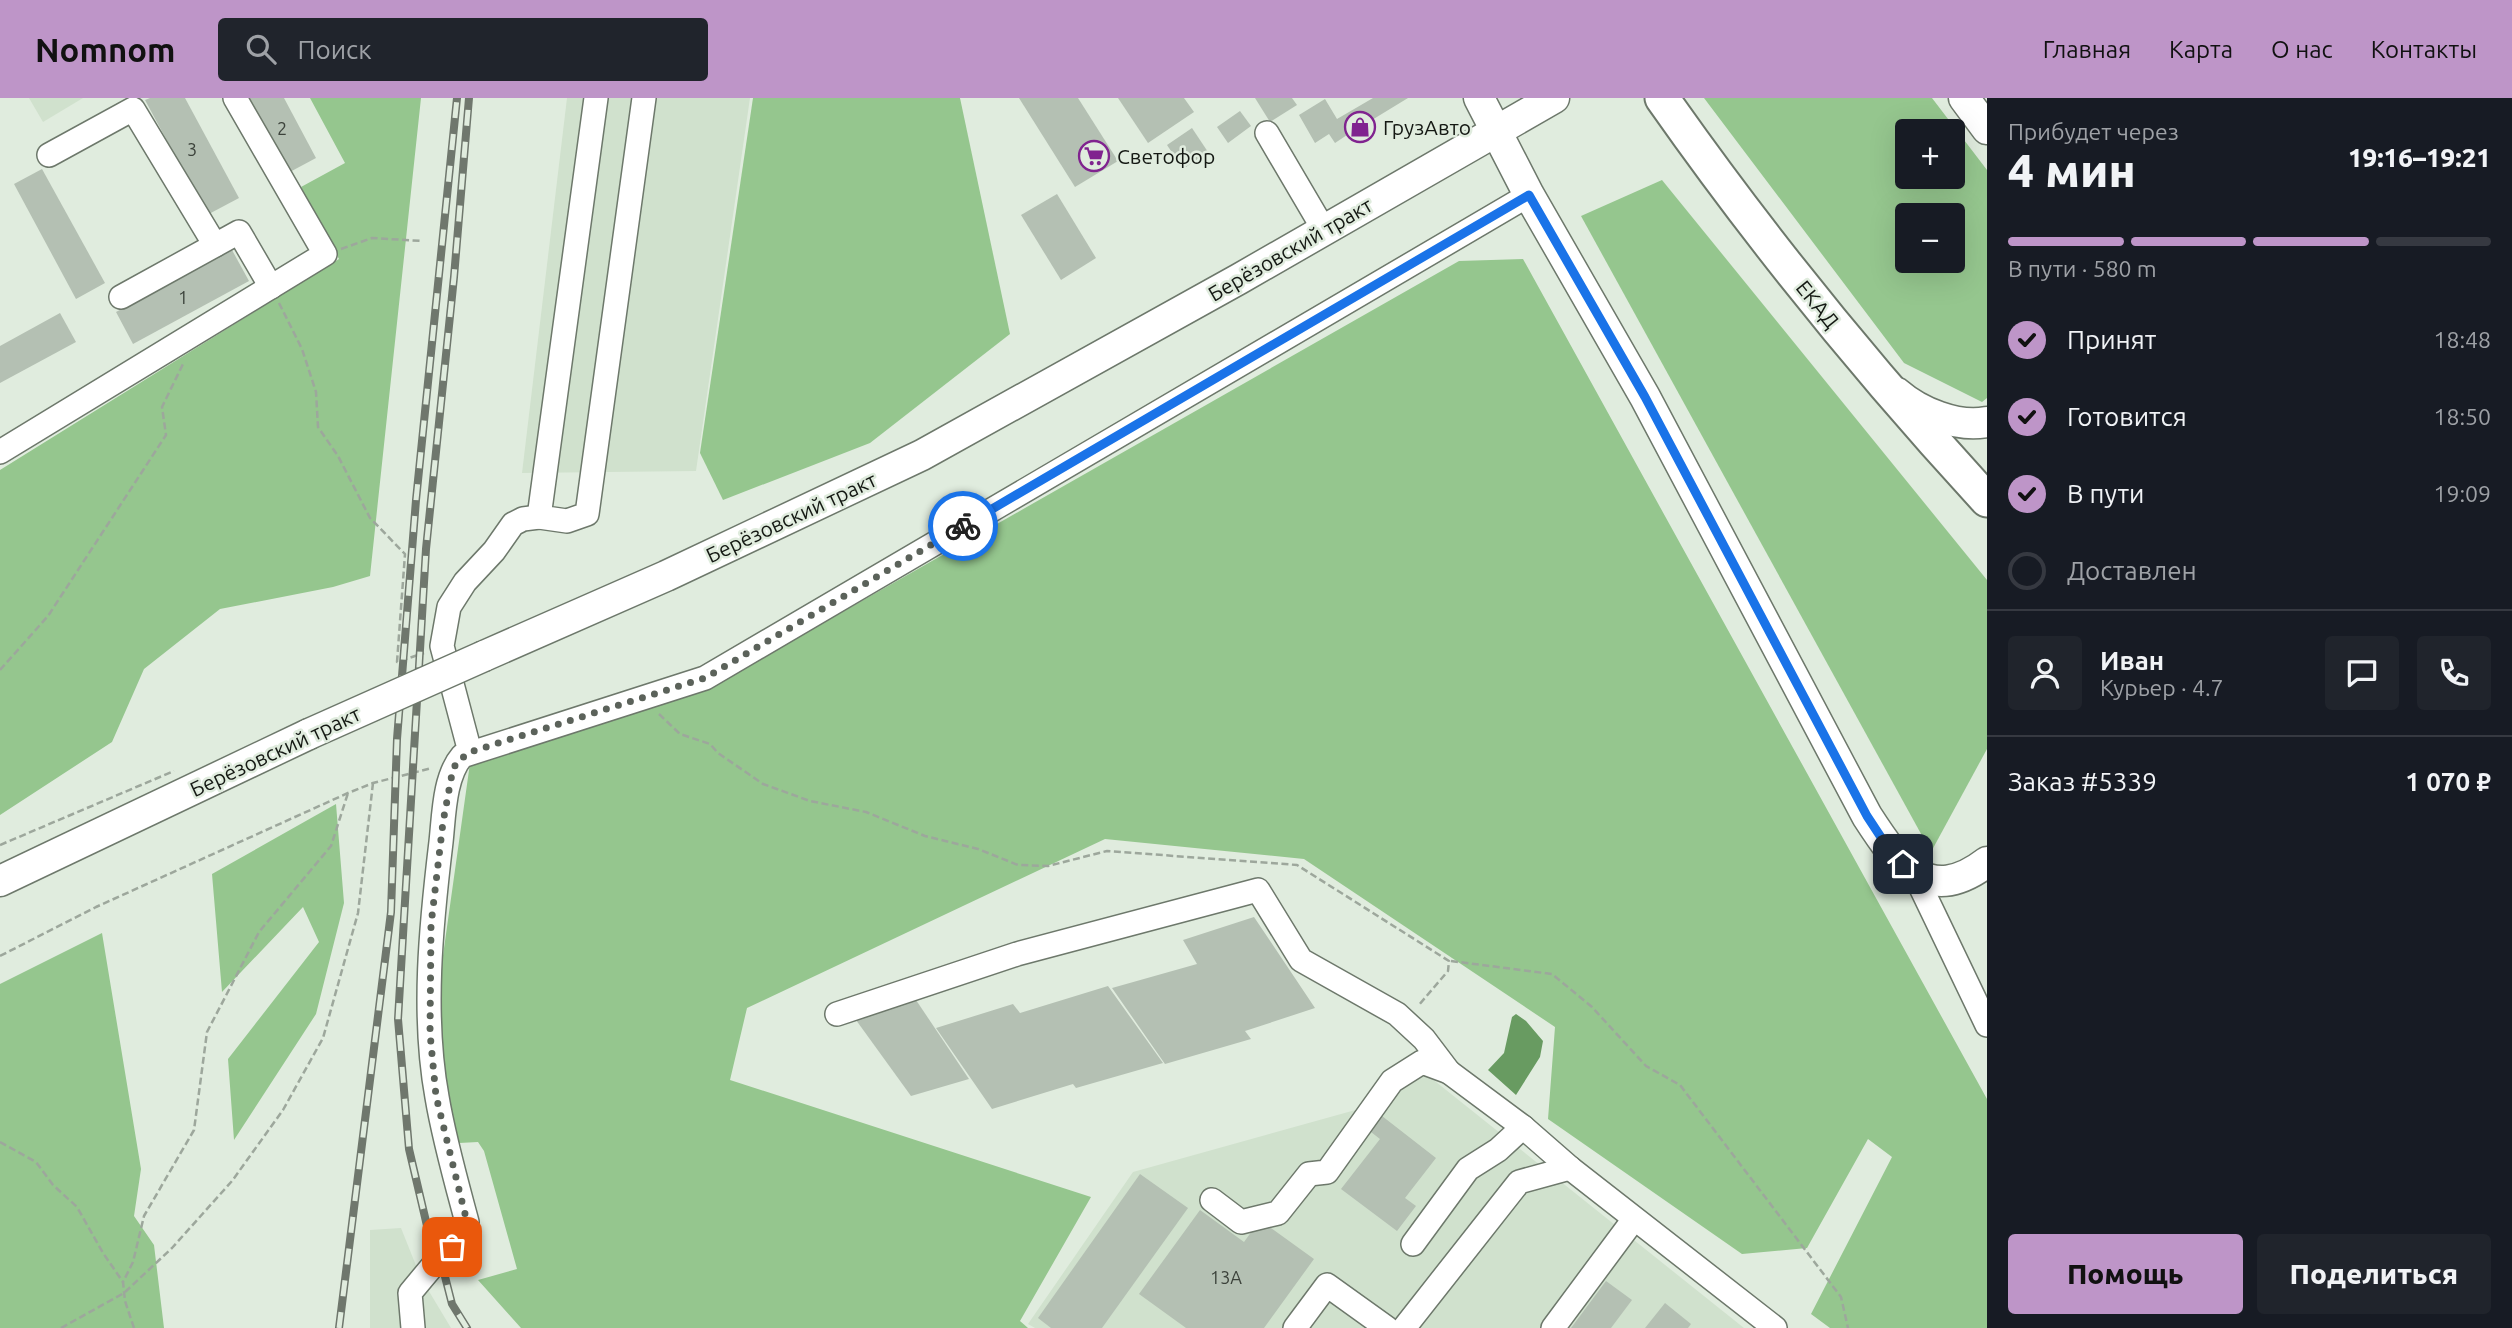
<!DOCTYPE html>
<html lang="ru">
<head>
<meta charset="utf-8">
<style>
	:root { --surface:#171b24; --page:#20242c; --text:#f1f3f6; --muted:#9ea1a6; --line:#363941; --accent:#be95c8 }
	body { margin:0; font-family:Ubuntu,sans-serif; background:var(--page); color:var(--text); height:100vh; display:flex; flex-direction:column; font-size:26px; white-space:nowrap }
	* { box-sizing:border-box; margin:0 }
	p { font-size:23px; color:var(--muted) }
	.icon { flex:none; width:38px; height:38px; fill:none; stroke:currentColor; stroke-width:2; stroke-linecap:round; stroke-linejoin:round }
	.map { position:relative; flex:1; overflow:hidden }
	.drawer { display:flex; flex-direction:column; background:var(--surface); width:525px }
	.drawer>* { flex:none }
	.buttons { position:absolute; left:1895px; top:21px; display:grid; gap:14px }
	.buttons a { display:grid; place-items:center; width:70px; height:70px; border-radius:7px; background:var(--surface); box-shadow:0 7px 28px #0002; font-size:35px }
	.pin { position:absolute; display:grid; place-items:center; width:60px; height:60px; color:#fff; margin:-30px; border-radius:14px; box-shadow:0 4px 10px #0006 }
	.courier { position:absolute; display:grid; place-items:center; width:70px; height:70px; margin:-35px; border:5px solid #1a73e8; border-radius:50%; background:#fff; color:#222; box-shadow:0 2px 9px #0007 }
	.head em { font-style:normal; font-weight:800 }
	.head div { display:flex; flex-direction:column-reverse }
	.head { display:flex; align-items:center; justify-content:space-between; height:119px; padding:0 21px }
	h1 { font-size:46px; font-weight:800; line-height:52px }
	.bar { display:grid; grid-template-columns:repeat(4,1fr); gap:10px 7px; align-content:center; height:84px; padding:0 21px }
	.bar i { height:9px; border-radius:5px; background:var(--line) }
	.bar .current { background:var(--accent) }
	.bar p { grid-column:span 4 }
	.line { display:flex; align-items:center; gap:18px; padding:0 21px; border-top:2px solid var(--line) }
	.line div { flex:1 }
	.round { display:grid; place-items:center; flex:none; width:74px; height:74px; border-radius:7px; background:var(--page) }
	ol { padding:0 21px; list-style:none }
	li { display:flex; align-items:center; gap:21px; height:77px }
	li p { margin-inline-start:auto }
	li .icon { padding:7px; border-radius:50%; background:var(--accent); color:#111; stroke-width:4 }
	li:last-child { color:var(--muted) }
	li i { width:38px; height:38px; border:4px solid var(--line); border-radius:50% }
	.action { display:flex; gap:14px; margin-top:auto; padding:14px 21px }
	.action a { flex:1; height:80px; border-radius:7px; background:var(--accent); color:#111; font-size:28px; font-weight:800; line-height:80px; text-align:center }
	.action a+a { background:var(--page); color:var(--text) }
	header { display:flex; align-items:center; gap:42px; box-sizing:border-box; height:98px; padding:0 35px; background:var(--accent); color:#111 }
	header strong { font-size:33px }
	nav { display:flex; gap:38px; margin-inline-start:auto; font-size:24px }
	.search { width:490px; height:63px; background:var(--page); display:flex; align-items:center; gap:18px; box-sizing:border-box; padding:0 24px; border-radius:7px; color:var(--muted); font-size:26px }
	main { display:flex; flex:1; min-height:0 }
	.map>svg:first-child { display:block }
	.built { fill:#d0e1cd }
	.green { fill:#95c68e; fill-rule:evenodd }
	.water { fill:#689b61 }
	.building { fill:#b4c0b3 }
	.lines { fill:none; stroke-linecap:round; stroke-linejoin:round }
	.minor-casing { stroke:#6d786b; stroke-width:26 }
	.major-casing { stroke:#6d786b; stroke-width:33 }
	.highway-casing { stroke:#6d786b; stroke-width:37 }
	.path { stroke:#9da79c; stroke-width:2.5; stroke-dasharray:7 3.5; stroke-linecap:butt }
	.minor { stroke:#fff; stroke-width:23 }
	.major { stroke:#fff; stroke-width:30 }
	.highway { stroke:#fff; stroke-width:33 }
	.rail-casing { stroke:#6f776d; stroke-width:8 }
	.rail { stroke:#e0ecde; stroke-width:5; stroke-dasharray:16; stroke-linecap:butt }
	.major-bridge-casing { stroke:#6d786b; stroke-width:33; stroke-linecap:butt }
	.major-bridge { stroke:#fff; stroke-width:30 }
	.done { stroke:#5b625a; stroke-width:7; stroke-dasharray:0 12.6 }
	.route { stroke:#1a73e8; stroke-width:9 }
	.labels { text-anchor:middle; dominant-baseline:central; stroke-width:5; stroke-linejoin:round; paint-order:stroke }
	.number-label { font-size:18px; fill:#3c423b }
	.poi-label { font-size:21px; fill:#141813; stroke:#e0ecde; text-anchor:start }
	.street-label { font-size:21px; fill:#141813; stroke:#e0ecde }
</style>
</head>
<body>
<header>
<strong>Nomnom</strong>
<div class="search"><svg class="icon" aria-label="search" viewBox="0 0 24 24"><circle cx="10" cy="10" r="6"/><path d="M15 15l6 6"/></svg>Поиск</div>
<nav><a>Главная</a><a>Карта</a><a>О нас</a><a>Контакты</a></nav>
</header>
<main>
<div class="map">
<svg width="1987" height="1230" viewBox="0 0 1987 1230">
	<rect width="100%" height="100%" fill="#e0ecde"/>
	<g class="built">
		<polygon points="29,0 83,0 43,24"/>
		<polygon points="567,0 750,0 696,373 522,375"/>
		<polygon points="1406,960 1744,1230 1035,1230 1028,1226 1133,1074 1359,1011"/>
		<polygon points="401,1130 421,1180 451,1230 370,1230 370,1132"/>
	</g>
	<g class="green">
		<polygon points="310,0 421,0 370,478 333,489 220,511 144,571 112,644 0,717 0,372 339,161 301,89 345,65"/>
		<polygon points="753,0 960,0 1010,236 870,345 723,402 700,355"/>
		<path d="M1704,0h228l55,72v228l-5,4 -78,-39zM1908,33h45v46h-45zM1908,117h45v46h-45z"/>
		<polygon points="1662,82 1987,482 1987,651 1931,754 1581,118"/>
		<polygon points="1523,161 1987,1001 1987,1230 1830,1230 1811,1216 1892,1059 1868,1041 1807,1150 1742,1156 1548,1021 1555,929 1304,761 1105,741 747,910 730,982 1091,1099 1020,1223 1028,1230 521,1230 478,1182 517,1171 484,1053 478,1044 459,1045 451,1036 440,976 438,893 471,658 707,591 1459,163"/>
		<polygon points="336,706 344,805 316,916 234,1042 228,961 319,844 303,809 222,894 212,776"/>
		<polygon points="102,835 141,1071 134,1118 154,1147 164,1230 0,1230 0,886"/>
	</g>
	<polygon class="water" points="1516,916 1526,923 1543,943 1540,959 1516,997 1488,972 1504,955 1512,919"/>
	<g class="building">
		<polygon points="150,0 185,0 239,100 207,117 145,2"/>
		<polygon points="248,0 284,0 316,60 288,75"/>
		<polygon points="1019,0 1078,0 1118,63 1075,89"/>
		<polygon points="1118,0 1184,0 1194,14 1148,45"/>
		<polygon points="1255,0 1292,0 1297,7 1270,24"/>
		<polygon points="1373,0 1408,0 1367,25 1364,36 1353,33 1335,45 1329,36 1315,45 1299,17 1325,1 1337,21"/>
		<polygon points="1240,13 1251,28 1228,45 1217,29"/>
		<polygon points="1192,30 1208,54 1183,71 1167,47"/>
		<polygon points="42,71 105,185 76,201 14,86"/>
		<polygon points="1057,96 1096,160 1061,182 1021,117"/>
		<polygon points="232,152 249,183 133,246 116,214"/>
		<polygon points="60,215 76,244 0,285 0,248"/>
		<polygon points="1254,819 1315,910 1245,933 1251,941 1165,966 1112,890 1197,866 1183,842"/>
		<polygon points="1108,888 1163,965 1076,990 1073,986 992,1011 936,930 1013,906 1020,915"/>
		<polygon points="916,902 969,981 911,998 856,922"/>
		<polygon points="1382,1018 1436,1060 1405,1100 1416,1108 1397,1133 1341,1091 1380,1041 1371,1034"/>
		<polygon points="1140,1076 1188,1110 1102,1230 1051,1230 1038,1220"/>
		<polygon points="1200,1112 1244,1144 1260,1122 1314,1161 1264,1230 1186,1230 1139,1196"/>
		<polygon points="1606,1183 1632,1202 1611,1230 1571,1230"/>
		<polygon points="1665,1205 1691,1226 1688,1230 1645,1230"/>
	</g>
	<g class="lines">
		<g class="minor-casing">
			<g id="minor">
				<polyline points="596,0 539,419 567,423 587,416 644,0"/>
				<polyline points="1267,35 1324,132"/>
				<polyline points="49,57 133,11 215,147"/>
				<polyline points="121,199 239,134 271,189"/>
				<polyline points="0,354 325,156 235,0"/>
				<polyline points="470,654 442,548 449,509 465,484 494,453 513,426 523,421 539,419"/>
				<polyline points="1915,777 1987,927"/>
				<polyline points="837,916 1017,856 1258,792 1301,862 1397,916 1424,941 1449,974"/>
				<polyline points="1212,1102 1241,1124 1278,1115 1309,1076 1327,1074 1392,983 1422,964 1449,974 1523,1029"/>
				<polyline points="1413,1146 1468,1071 1498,1052 1523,1029 1570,1070 1775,1230"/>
				<path d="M413,1230l-3,-35 30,-36 12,-10 15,-25c-11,-41 -23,-83 -30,-125 -15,-82 -6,-172 4,-255 3,-27 3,-65 21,-86l243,-78 824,-483"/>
				<polyline points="1295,1230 1327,1187 1387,1230"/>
				<polyline points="1404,1230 1519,1084 1570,1070"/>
				<polyline points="1553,1230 1634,1121"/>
			</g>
		</g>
		<g class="major-casing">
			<g id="major">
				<path d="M1479,0l50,97 116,202 222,419c31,48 61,91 120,46"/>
				<polyline points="1964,0 1987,31"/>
				<path d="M1897,295c22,19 60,35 90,29"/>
				<polyline points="484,558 666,478 922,357 1239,181 1554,0"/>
				<polyline points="0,783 309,636"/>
			</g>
		</g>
		<g class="highway-casing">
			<path id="highway" d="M1662,0c99,141 208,275 325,402"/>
		</g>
		<g class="path">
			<polyline points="341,151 372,140 423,143"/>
			<polyline points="279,205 302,251 316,294 318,329 338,358 370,420 405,456 397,564 424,555"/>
			<polyline points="0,572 48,518 166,337 162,309 183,266"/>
			<polyline points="659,616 680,636 710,646 718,655 763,686 810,703 866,714 925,738 978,751 1018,767 1048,768 1107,753 1297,767 1449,863 1448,873 1418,908"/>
			<polyline points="0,747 174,673"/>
			<polyline points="0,858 96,809 348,695 373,685 432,670"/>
			<polyline points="1451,863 1552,876 1592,909 1646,968 1680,987 1841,1199 1848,1230"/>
			<polyline points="0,1044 36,1064 53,1087 77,1109 103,1155 123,1184"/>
			<polyline points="61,1230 124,1195 172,1150 232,1083 283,1012 323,940 358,815 373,685"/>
			<polyline points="134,1230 125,1203 123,1184 133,1164 144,1118 194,1032 207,934 259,834 331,748 348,695"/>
		</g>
		<use href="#minor" class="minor"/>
		<use href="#major" class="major"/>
		<use href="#highway" class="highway"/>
		<g class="rail-casing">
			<g id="rail">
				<polyline points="339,1230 391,814 397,641 416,402 457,0"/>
				<polyline points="467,1230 452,1206 440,1159 428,1132 409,1051 398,921 426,451 454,179 469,0"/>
			</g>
		</g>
		<use href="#rail" class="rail"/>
		<g class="major-bridge-casing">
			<polyline id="major-bridge" points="309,636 484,558"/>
		</g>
		<use href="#major-bridge" class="major-bridge"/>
	</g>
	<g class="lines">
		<polyline class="done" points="452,1149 467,1124 436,998 430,935 431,827 443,724 452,676 456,665 470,654 705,580 963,428"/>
		<polyline class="route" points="963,428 1529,97 1645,299 1867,718 1892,756 1903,766"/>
	</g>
	<defs>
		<g id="shop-ring" transform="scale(1.575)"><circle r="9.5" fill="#e0ecde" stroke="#80238f" stroke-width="1.5"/><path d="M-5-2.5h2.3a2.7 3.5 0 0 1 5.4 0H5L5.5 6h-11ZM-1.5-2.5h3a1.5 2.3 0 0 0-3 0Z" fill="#80238f"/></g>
		<g id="supermarket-ring" transform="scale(1.575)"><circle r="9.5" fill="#e0ecde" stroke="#80238f" stroke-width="1.5"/><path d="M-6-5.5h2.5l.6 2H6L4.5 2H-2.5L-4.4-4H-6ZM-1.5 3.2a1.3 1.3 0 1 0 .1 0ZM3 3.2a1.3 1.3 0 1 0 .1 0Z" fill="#80238f"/></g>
	</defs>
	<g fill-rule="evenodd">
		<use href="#shop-ring" x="1360" y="29"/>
		<use href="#supermarket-ring" x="1094" y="58"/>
	</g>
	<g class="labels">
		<g class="number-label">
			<text x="282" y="30">2</text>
			<text x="192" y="51">3</text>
			<text x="183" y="199">1</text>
			<text x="1226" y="1179">13А</text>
		</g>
		<g class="poi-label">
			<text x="1383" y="29">ГрузАвто</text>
			<text x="1117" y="58">Светофор</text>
		</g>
		<g class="street-label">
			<text transform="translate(1290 151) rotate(-30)">Берёзовский тракт</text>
			<text transform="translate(1818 206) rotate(51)">ЕКАД</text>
			<text transform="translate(791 419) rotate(-25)">Берёзовский тракт</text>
			<text transform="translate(275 653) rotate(-25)">Берёзовский тракт</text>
		</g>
	</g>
</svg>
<div class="buttons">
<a>+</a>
<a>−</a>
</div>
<div class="pin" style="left:452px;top:1149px;background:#ea580c"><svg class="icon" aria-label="bag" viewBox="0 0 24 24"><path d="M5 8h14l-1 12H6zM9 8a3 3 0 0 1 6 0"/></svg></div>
<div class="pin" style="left:1903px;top:766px;background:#1f2937"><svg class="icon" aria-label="home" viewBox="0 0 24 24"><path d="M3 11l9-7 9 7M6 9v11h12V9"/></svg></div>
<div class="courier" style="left:963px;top:428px"><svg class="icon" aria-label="bike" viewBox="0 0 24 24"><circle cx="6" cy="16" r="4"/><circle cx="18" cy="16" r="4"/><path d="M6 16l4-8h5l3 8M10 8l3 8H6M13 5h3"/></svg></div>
</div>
<section class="drawer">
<div class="head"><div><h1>4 мин</h1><p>Прибудет через</p></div><em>19:16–19:21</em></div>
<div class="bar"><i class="current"></i><i class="current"></i><i class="current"></i><i></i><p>В пути · 580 m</p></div>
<ol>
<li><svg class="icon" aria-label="check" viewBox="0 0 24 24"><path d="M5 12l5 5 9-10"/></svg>Принят<p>18:48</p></li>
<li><svg class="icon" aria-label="check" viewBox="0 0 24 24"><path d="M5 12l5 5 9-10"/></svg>Готовится<p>18:50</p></li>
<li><svg class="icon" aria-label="check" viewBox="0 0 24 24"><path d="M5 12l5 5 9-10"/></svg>В пути<p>19:09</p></li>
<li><i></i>Доставлен</li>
</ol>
<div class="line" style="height:126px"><a class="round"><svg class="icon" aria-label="person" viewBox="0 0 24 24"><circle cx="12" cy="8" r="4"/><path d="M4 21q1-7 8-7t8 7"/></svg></a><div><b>Иван</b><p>Курьер · 4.7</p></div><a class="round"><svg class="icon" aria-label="chat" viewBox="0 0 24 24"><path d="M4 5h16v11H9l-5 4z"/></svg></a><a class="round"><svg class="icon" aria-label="phone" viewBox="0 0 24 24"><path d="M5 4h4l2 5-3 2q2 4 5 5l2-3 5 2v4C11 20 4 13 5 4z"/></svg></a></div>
<div class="line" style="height:91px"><div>Заказ #5339</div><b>1 070 ₽</b></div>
<div class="action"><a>Помощь</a><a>Поделиться</a></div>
</section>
</main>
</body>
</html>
